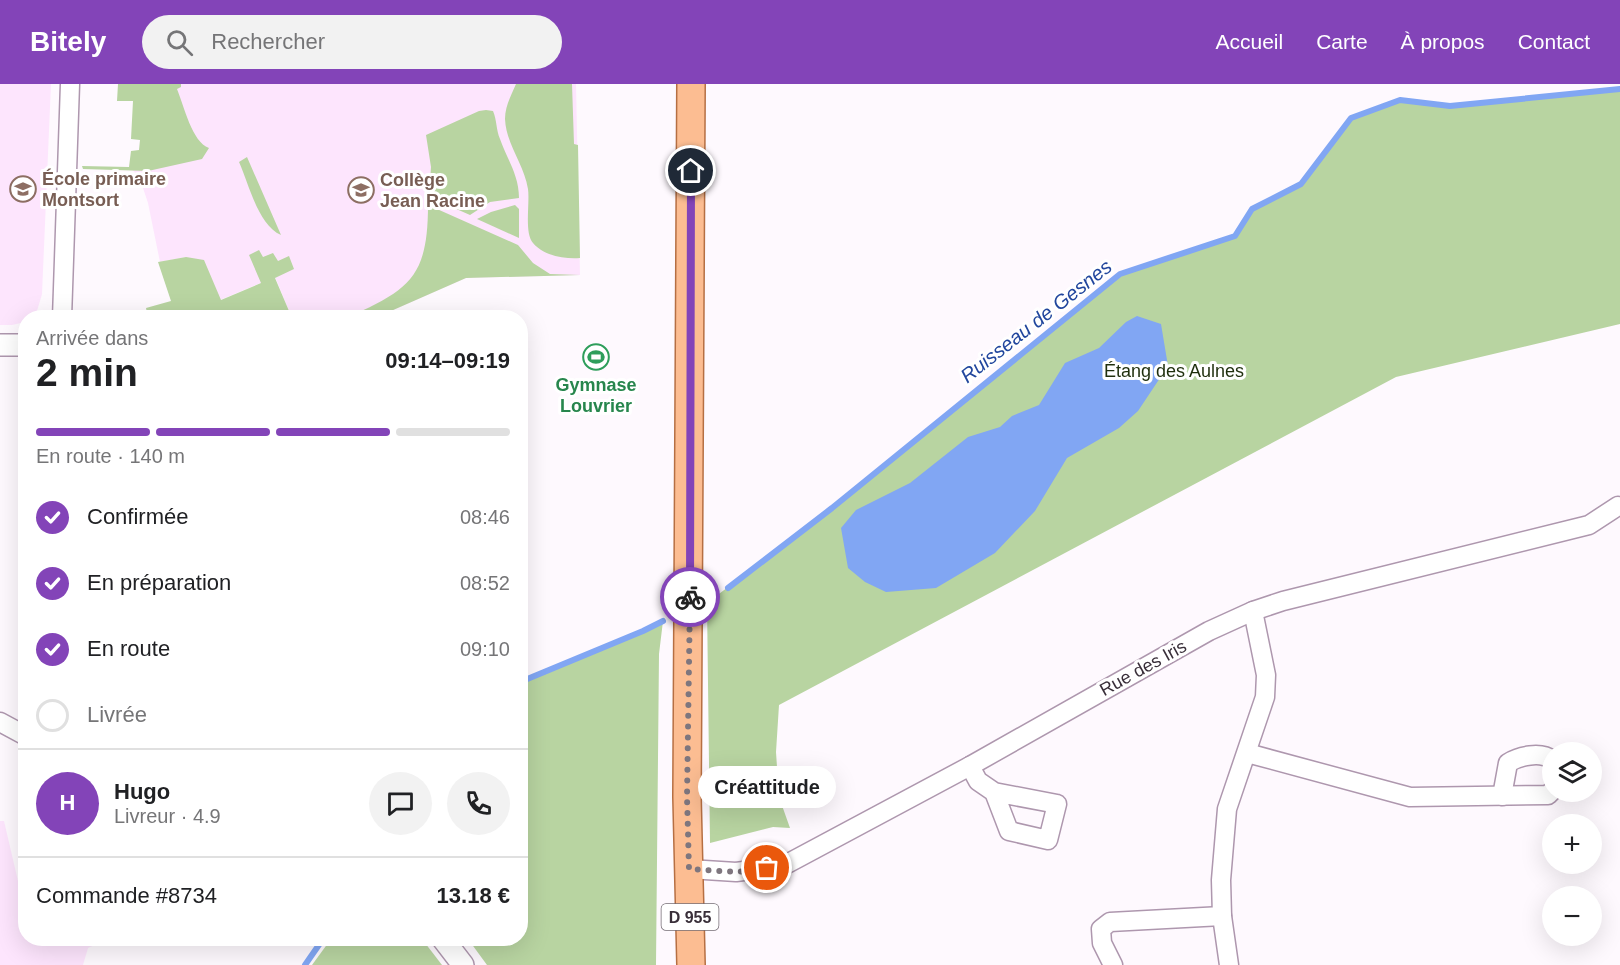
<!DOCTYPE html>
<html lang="fr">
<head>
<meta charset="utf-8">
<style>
	:root { --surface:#fff; --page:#f2f2f2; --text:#202124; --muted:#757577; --line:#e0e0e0; --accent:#8344b8 }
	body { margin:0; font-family:Helvetica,sans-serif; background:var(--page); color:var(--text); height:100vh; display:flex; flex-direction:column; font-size:22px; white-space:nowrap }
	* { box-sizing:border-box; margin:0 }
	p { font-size:20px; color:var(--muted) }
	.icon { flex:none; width:33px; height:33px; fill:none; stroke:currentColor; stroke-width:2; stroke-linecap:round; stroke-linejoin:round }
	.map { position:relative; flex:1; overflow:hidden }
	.panel { position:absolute; left:18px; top:226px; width:510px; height:636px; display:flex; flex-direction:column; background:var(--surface); border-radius:24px; box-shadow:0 6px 24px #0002 }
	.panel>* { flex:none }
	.controls { position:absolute; left:1542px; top:658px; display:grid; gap:12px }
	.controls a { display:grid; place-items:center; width:60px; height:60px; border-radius:50%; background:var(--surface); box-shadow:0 6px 24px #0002; font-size:30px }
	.pin { position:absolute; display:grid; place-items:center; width:51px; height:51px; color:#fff; margin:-26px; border:3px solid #fff; border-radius:50%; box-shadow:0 2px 6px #0007 }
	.courier { position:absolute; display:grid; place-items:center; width:60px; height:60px; margin:-30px; border:4px solid #8344b8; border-radius:50%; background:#fff; color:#222; box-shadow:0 2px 8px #0007 }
	.bubble { position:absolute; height:42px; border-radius:21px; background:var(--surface); box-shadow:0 6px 24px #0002; font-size:20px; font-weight:700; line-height:42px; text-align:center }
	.head em { font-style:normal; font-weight:700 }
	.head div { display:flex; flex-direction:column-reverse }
	.head { display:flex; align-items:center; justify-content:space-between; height:102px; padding:0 18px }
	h1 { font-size:39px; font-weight:700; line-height:45px }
	.bar { display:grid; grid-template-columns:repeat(4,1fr); gap:9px 6px; align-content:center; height:72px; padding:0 18px }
	.bar i { height:8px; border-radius:4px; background:var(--line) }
	.bar .selected { background:var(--accent) }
	.bar p { grid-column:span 4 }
	.line { display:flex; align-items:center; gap:15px; padding:0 18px; border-top:2px solid var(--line) }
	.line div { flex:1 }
	.round { display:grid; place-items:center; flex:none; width:63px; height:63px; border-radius:32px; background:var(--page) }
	ol { padding:0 18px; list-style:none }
	li { display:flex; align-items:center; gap:18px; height:66px }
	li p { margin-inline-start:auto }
	li .icon { padding:6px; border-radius:50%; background:var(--accent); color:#fff; stroke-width:4 }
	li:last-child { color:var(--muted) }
	li i { width:33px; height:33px; border:3px solid var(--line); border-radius:50% }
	header { display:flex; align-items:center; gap:36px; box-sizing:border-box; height:84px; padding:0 30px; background:var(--accent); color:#fff }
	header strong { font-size:28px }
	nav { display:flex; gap:33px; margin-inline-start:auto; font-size:21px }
	.search { width:420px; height:54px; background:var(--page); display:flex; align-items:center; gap:15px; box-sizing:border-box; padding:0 21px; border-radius:33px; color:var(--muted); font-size:22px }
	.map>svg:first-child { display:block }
	.built { fill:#fde5fd }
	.green { fill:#b8d4a1 }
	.water { fill:#81a6f3 }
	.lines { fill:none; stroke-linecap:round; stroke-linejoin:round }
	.stream { stroke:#81a6f3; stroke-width:6 }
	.minor-casing { stroke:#ae97ae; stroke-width:21 }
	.tertiary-casing { stroke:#ae97ae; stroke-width:24 }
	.primary-casing { stroke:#b66f43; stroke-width:30 }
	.minor { stroke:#fff; stroke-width:18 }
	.tertiary { stroke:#fff; stroke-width:21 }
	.primary { stroke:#fcbd92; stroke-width:27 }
	.done { stroke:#7e767e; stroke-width:6; stroke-dasharray:0 10.8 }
	.route { stroke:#8344b8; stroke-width:8 }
	.labels { text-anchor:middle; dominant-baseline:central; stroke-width:6; stroke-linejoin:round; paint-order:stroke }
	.shield { fill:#fff; stroke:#746d74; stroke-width:1.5 }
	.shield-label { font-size:16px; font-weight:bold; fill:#392f39 }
	.education-label { font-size:18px; font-weight:bold; fill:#785e54; stroke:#fff; text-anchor:start }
	.park-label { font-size:18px; fill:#1f2f0d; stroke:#fff }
	.leisure-label { font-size:18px; font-weight:bold; fill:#27864d; stroke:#fff }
	.street-label { font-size:18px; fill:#392f39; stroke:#fff }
	.water-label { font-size:20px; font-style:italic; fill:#21469d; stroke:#fff }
</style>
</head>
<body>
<header>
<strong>Bitely</strong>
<div class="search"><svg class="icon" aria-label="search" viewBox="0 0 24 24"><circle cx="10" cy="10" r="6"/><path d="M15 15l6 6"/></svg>Rechercher</div>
<nav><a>Accueil</a><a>Carte</a><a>À propos</a><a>Contact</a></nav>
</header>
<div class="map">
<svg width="1620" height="881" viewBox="0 0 1620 881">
	<rect width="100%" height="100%" fill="#fef9fe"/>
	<g class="built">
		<polygon points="0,0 51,0 42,210 37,227 30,234 26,234 25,238 12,241 0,241"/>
		<polygon points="176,0 576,0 580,191 466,194 375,234 292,234 275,193 220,216 186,173 160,178 148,119 139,92 129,83 147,84 171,2"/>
		<polygon points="0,737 4,737 21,810 25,811 26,855 108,855 88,864 83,881 0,881"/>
	</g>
	<g class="green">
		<path d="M118,0h63v3l-4,2c7,17 15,53 32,59l-7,11 -54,12 -65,-2 -1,-3 47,1 2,-16 8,-1 1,-10 -9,-1 2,-38h-16z"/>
		<path d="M516,0h56l2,60 4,1 2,113c-16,1 -36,-2 -47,-15 -9,-10 -3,-40 -5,-54 -4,-25 -22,-45 -23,-70 0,-13 6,-23 11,-35z"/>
		<polygon points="1620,5 1620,240 1396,293 779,621 776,668 779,713 790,744 773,743 710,759 707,519 832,424 1120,190 1235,152 1252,126 1301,100 1351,35 1400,16 1449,22"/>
		<path d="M486,26l7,1c4,9 3,19 7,28 7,20 19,36 19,59l-29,4 -20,13 -41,-18 2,-30 -5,-32 53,-24z"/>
		<path d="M247,73l34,78c-23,-10 -32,-51 -42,-73z"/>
		<path d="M428,121l90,40 15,18 17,11 30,1 -114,3 -91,40h-29c63,-28 82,-40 82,-113z"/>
		<polygon points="515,121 519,125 519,154 477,135 491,128"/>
		<polygon points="259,166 263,173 273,169 278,177 289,172 294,185 275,194 292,234 148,234 146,224 171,217 158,178 186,173 204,176 221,216 261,199 249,171"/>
		<polygon points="663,537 659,570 656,881 487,881 468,855 520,855 521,598 643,547"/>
		<polygon points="331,855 422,855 442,881 312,881"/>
	</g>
	<polygon class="water" points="1137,232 1161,240 1168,282 1138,327 1119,344 1067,374 1035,427 995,469 936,504 886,508 865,498 848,484 841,444 856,426 910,399 968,353 1000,343 1012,332 1039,321 1065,279 1099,264 1126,238"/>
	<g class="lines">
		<g class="stream">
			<polyline points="728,504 832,424 1120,190 1235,152 1252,125 1301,100 1351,34 1400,16 1450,22 1620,5"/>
			<polyline points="520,598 643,547 663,537"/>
			<polyline points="305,881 323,855"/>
		</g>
		<g class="minor-casing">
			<g id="minor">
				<polyline points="62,234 70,0"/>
				<polyline points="0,638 26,652"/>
				<polyline points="1247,669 1410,713 1548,711 1552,707"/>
				<polyline points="970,682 978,697 994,708 1009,747 1048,756 1057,720 994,708"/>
				<path d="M1502,712l6,-33c11,-7 33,-12 44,-3"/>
				<polyline points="689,785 736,788 783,782 970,682 1209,547 1253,527 1283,517 1589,441 1618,422"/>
				<polyline points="1113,881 1102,859 1101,845 1110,838 1222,832"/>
				<polyline points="1229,881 1222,832 1221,796 1227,725 1265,613 1266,591 1253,527"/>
			</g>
		</g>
		<g class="tertiary-casing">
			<g id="tertiary">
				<polyline points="0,261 26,261"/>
				<polyline points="443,855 463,881"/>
			</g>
		</g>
		<g class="primary-casing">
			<polyline id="primary" points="691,0 687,713 691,881"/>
		</g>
		<use href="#minor" class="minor"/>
		<use href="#tertiary" class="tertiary"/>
		<use href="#primary" class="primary"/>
	</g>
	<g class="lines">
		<polyline class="done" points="690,513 687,713 689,785 736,788 767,784"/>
		<polyline class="route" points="690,513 691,87"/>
	</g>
	<defs>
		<g id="school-ring" transform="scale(1.35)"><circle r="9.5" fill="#fff" stroke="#8d6e63" stroke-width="1.5"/><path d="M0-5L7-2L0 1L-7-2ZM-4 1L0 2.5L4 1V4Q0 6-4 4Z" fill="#8d6e63"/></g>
		<g id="stadium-ring" transform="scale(1.35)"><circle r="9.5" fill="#fff" stroke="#2e9e5b" stroke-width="1.5"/><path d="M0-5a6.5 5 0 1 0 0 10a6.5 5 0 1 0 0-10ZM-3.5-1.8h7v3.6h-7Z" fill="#2e9e5b"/></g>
	</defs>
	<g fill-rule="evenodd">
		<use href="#school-ring" x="23" y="105"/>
		<use href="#school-ring" x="361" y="106"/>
		<use href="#stadium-ring" x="596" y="273"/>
	</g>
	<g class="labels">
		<rect class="shield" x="661.5" y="820" width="57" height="26" rx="4.5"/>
		<g class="shield-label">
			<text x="690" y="833">D 955</text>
		</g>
		<g class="education-label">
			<text x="42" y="95">École primaire<tspan x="42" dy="21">Montsort</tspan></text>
			<text x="380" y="96">Collège<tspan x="380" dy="21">Jean Racine</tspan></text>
		</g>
		<g class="park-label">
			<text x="1174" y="287">Étang des Aulnes</text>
		</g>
		<g class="leisure-label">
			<text x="596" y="301">Gymnase<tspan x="596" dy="21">Louvrier</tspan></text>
		</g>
		<g class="street-label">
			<text transform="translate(1143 584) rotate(-29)">Rue des Iris</text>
		</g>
		<g class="water-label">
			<text transform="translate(1036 237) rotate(-38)">Ruisseau de Gesnes</text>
		</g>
	</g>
</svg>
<div class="controls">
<a><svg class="icon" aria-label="layers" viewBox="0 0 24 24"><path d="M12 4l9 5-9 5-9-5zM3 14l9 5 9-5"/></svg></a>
<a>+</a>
<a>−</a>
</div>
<div class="pin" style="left:767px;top:784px;background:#ea580c"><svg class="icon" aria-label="bag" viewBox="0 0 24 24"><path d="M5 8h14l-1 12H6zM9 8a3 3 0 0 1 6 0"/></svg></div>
<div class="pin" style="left:691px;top:87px;background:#1f2937"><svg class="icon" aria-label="home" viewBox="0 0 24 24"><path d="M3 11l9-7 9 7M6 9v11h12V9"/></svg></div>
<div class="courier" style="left:690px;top:513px"><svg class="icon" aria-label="bike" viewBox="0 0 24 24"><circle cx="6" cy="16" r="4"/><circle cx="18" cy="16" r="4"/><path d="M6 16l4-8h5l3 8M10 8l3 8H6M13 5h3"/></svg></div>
<div class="bubble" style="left:698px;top:682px;width:138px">Créattitude</div>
<section class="panel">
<div class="head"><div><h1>2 min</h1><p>Arrivée dans</p></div><em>09:14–09:19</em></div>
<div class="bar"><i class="selected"></i><i class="selected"></i><i class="selected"></i><i></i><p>En route · 140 m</p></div>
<ol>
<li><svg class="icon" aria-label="check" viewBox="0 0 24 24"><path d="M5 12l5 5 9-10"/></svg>Confirmée<p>08:46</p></li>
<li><svg class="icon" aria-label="check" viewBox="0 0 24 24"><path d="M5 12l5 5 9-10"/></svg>En préparation<p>08:52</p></li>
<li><svg class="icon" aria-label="check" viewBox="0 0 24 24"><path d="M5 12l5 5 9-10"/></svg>En route<p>09:10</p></li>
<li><i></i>Livrée</li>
</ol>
<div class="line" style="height:108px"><b class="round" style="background:var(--accent);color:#fff">H</b><div><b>Hugo</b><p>Livreur · 4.9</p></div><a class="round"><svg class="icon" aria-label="chat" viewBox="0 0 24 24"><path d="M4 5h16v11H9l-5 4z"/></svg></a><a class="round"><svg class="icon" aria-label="phone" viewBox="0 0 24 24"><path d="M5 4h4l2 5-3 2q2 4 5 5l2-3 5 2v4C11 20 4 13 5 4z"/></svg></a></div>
<div class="line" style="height:78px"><div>Commande #8734</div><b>13.18 €</b></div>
</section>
</div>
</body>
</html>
